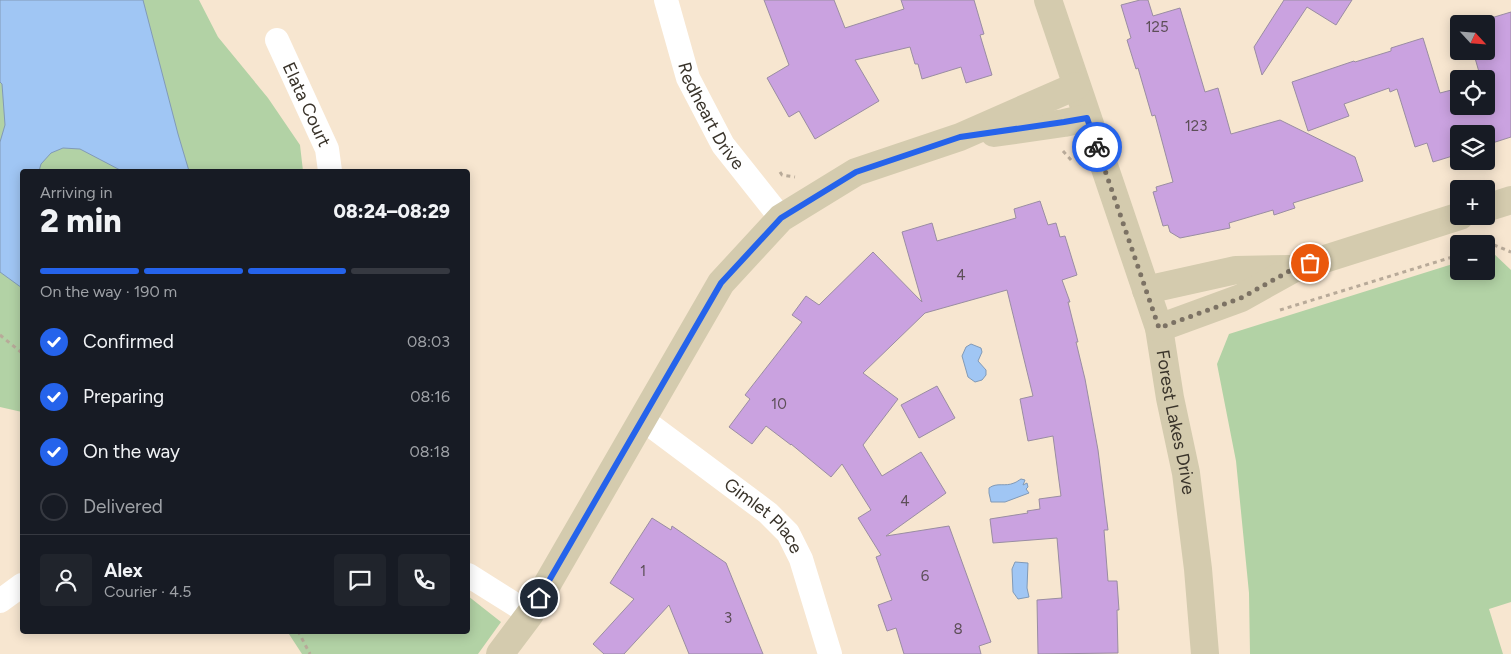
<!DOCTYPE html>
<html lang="en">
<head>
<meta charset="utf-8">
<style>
	:root { --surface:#171b24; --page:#20242c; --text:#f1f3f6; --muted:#9ea1a6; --line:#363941; --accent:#2563eb }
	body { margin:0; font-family:Figtree,sans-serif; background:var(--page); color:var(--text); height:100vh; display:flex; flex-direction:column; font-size:19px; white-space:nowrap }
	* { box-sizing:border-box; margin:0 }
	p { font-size:16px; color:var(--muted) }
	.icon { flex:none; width:28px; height:28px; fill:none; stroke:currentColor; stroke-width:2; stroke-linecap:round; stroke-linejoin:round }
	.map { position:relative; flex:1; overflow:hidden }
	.details { position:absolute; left:20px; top:169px; width:450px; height:465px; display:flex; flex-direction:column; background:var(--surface); border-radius:5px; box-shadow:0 2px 12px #0003 }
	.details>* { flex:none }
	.needle { width:32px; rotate:116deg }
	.buttons { position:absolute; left:1450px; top:15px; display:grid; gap:10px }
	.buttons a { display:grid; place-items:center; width:45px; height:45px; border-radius:5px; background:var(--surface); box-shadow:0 2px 12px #0003; font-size:25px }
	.pin { position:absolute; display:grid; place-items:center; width:42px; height:42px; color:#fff; margin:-21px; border:2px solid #fff; border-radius:50%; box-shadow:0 1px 5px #0007 }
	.courier { position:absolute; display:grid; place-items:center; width:50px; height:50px; margin:-25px; border:4px solid #2563eb; border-radius:50%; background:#fff; color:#222; box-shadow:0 1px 6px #0007 }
	.overview em { font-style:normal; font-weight:800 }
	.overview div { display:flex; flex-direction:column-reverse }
	.overview { display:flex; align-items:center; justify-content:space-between; height:85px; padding:0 20px }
	h1 { font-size:32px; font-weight:800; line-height:38px }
	.bar { display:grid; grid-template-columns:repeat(4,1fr); gap:8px 5px; align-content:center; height:60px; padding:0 20px }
	.bar i { height:6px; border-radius:4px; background:var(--line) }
	.bar .active { background:var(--accent) }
	.bar p { grid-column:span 4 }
	.line { display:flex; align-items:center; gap:12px; padding:0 20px; border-top:1px solid var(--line) }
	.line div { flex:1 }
	.round { display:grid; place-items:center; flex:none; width:52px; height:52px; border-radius:5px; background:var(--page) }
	ol { padding:0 20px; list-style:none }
	li { display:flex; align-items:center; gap:15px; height:55px }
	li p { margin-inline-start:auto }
	li .icon { padding:5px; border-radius:50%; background:var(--accent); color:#fff; stroke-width:4 }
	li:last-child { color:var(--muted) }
	li i { width:28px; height:28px; border:2px solid var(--line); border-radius:50% }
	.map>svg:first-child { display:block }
	.green { fill:#b2d2a5 }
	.water { fill:#a0c6f4; stroke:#819ab7 }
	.building { fill:#caa2e0; stroke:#9a8da2 }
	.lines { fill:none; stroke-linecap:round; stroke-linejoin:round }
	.path { stroke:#b8aa99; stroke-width:3; stroke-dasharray:4 4; stroke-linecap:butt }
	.street { stroke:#fff; stroke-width:24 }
	.secondary { stroke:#d4cbae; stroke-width:28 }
	.done { stroke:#7c7264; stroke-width:5; stroke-dasharray:0 9 }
	.route { stroke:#2563eb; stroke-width:6 }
	.labels { text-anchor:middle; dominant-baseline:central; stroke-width:5; stroke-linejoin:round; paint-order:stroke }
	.number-label { font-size:15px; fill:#5d4f58 }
	.street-label { font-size:18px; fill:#39332a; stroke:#fff }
</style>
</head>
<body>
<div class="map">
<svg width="1511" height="654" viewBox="0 0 1511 654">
	<rect width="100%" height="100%" fill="#f7e6d0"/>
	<g class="green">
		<polygon points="0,0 199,0 218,37 268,98 300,145 303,171 22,171 22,412 0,407"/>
		<polygon points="1492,252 1511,270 1511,602 1489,609 1503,654 1250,654 1249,593 1236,461 1217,364 1229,334 1459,262 1459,271 1486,271 1486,254"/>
		<polygon points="468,596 501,622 478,654 302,654 287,631 468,631"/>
	</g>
	<g class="water">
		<polygon points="0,0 143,0 178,134 189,171 122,171 80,149 63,148 51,153 41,164 39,171 22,171 22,288 0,272 0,142 5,125 2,84 0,82"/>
		<polygon points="971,344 981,348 982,352 978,361 986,370 986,375 982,380 975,382 968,377 962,356 966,347"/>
		<path d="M1021,479l4,1 -2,5 4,-2 1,4 -2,2 3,4 -24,9h-14l-2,-9v-5c8,-6 16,-1 25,-5 3,-1 5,-3 7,-4z"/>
		<polygon points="1015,562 1028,563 1027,588 1029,597 1018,599 1013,592 1012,569"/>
	</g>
	<g class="building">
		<polygon points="764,0 834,0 845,28 904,9 901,0 974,0 984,34 980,35 992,75 966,83 961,67 922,79 918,64 915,64 910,47 855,60 879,101 815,139 799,111 789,117 767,78 789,65"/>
		<polygon points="1140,0 1148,0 1153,16 1180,8 1205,92 1218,88 1231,134 1280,120 1355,157 1363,181 1293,203 1295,208 1274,215 1273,210 1229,223 1230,228 1180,238 1170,232 1168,225 1163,226 1153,192 1157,191 1156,187 1173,182 1155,115 1152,116 1138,68 1136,69 1127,40 1131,38 1121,5"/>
		<polygon points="1284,0 1352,0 1336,25 1307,7 1262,75 1254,47"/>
		<polygon points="1511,12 1511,137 1486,145 1486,134 1459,134 1459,154 1433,162 1427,143 1415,147 1397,89 1390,92 1389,88 1344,104 1349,116 1308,131 1292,82 1354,61 1355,62 1391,51 1391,48 1423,38 1440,93 1459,88 1459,106 1486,106 1486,79 1481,79 1473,51 1486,51 1486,24 1471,24"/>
		<polygon points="1040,201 1048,225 1056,223 1060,237 1065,236 1077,275 1062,280 1070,302 1068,302 1078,342 1076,342 1085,379 1098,450 1108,530 1104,530 1108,581 1117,581 1119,610 1117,610 1118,653 1038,654 1037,600 1062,598 1057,538 993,543 990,519 1028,513 1027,511 1040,509 1039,499 1061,496 1053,436 1028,441 1020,399 1033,396 1007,290 925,313 863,373 898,399 863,445 882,476 921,452 946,493 886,536 949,526 991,642 979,646 981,654 904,654 896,628 887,631 878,605 892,600 876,557 881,555 858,518 871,510 842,464 831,477 791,444 791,445 766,426 752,444 729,427 750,399 745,395 802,322 792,315 806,296 819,305 873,252 922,302 902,232 932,223 937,241 1016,218 1014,209"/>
		<polygon points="937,386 955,418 919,438 901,405"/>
		<polygon points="652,518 671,530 672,526 726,563 763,654 689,654 669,605 624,654 604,654 593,644 634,599 610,583"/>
	</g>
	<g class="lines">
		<g class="path">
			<polyline points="1063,151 1072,161"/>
			<polyline points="780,172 782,175 795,177"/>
			<polyline points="1486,247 1494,245 1511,252"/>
			<polyline points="1280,310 1459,255"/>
			<polyline points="0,335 22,353"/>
			<polyline points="298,631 310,654"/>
		</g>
		<g class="street">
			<path id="s1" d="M666,0l22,78 35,67 58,73"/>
			<path id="s2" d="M277,40l50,109 3,22"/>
			<path id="s3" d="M642,419l126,94 20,20 13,26 29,95"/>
			<polyline points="468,575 530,614"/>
			<polyline points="0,601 22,585"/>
		</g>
		<g class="secondary">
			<path id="s4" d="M1048,0l111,328 11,70 16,75 12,96 7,85"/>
			<polyline points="994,133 1064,123 1087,118"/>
			<polyline points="1486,208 1511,200"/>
			<polyline points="1146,290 1236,270 1290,269"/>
			<polyline points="1159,328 1241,298 1293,269 1460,216"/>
			<polyline points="500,654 530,614 721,283 781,218 856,172 960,137 1076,86"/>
		</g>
	</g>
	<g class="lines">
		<polyline class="done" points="1097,147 1159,328 1241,298 1293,269 1310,263"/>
		<polyline class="route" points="539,598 721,283 781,218 856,172 960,137 1064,122 1087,118 1097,147"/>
	</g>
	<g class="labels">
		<g class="number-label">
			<text x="1157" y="27">125</text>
			<text x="1196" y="126">123</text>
			<text x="961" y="275">4</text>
			<text x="779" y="404">10</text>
			<text x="905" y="501">4</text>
			<text x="643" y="571">1</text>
			<text x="925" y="576">6</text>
			<text x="728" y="618">3</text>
			<text x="958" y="629">8</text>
		</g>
		<g class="street-label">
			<text stroke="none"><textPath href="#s2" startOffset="71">Elata Court</textPath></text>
			<text stroke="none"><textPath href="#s1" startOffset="125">Redheart Drive</textPath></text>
			<text stroke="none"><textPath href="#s4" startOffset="442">Forest Lakes Drive</textPath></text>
			<text stroke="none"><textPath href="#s3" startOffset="156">Gimlet Place</textPath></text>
		</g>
	</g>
</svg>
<div class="buttons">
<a><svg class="needle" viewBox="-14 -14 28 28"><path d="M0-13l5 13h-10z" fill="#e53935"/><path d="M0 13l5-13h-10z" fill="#9ea1a6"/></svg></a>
<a><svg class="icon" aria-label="locate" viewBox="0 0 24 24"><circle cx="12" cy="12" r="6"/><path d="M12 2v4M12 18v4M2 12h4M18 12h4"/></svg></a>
<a><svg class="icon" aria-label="layers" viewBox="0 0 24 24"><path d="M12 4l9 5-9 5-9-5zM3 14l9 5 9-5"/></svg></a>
<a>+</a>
<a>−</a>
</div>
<div class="pin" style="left:1310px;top:263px;background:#ea580c"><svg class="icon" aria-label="bag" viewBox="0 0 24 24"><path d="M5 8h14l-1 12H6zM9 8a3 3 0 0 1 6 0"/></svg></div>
<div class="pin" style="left:539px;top:598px;background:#1f2937"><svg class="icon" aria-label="home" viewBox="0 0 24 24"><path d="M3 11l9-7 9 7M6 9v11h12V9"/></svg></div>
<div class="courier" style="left:1097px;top:147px"><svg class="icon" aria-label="bike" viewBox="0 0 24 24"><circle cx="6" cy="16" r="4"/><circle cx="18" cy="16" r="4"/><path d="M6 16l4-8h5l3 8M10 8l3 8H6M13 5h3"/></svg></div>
<section class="details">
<div class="overview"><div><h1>2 min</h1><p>Arriving in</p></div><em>08:24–08:29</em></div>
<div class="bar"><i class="active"></i><i class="active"></i><i class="active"></i><i></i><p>On the way · 190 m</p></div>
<ol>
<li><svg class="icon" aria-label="check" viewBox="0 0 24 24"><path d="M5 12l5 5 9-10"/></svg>Confirmed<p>08:03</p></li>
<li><svg class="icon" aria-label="check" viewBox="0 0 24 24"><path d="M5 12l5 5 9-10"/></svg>Preparing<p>08:16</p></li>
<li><svg class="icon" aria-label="check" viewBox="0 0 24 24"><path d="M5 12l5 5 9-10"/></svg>On the way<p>08:18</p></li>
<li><i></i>Delivered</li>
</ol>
<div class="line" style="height:90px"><a class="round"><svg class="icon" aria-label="person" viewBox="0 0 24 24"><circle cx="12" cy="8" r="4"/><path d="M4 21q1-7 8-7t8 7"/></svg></a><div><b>Alex</b><p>Courier · 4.5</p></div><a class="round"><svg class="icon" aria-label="chat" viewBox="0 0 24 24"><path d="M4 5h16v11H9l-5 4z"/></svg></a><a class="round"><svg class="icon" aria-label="phone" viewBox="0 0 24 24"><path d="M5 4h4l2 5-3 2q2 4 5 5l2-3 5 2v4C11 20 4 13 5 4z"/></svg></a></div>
</section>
</div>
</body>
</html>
